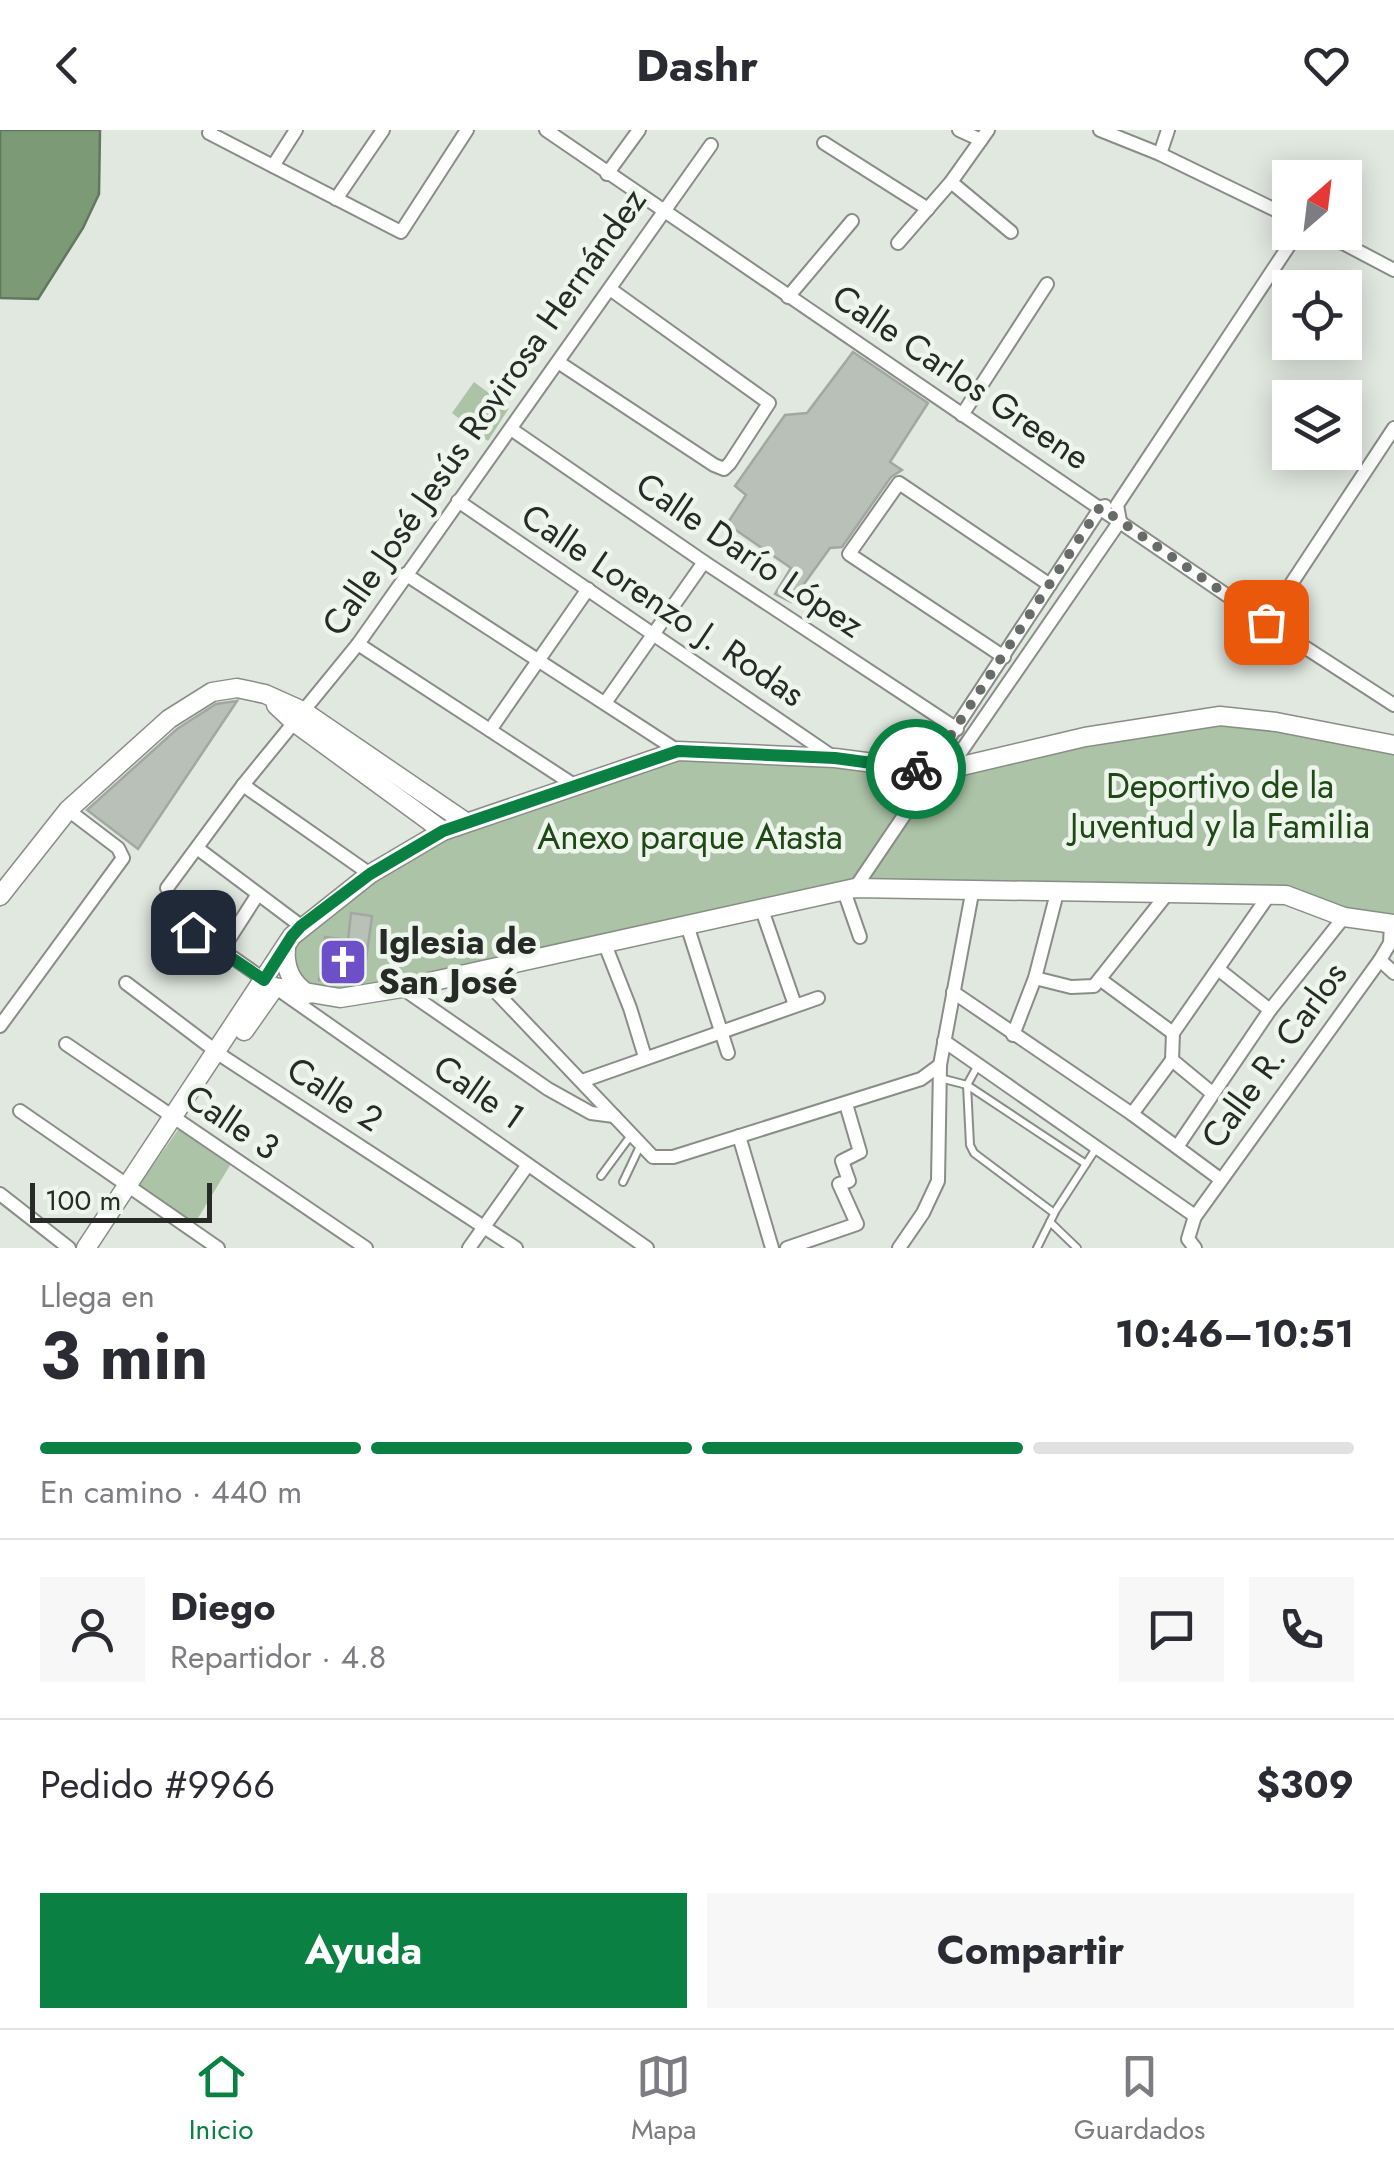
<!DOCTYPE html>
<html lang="es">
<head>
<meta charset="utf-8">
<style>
	:root { --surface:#fff; --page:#f7f7f7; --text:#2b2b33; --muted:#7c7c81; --line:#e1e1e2; --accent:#0b8043 }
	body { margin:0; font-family:Jost,sans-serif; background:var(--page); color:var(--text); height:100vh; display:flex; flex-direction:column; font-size:38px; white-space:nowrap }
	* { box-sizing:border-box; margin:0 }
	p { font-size:32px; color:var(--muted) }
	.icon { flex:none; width:55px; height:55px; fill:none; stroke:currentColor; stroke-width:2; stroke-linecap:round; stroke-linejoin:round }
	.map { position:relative; height:1118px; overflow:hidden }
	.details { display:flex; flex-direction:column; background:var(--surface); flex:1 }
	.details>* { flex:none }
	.needle { width:65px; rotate:28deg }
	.tools { position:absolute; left:1272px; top:30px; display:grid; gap:20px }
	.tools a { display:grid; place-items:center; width:90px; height:90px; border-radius:0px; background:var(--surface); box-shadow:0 5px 25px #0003; font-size:50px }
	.scale { position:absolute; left:30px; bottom:25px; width:182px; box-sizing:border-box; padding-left:10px; border:5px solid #272a27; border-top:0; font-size:28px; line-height:35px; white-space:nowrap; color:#272a27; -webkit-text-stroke:8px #eef5ed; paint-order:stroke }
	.pin { position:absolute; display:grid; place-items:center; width:85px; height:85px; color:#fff; margin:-42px; border-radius:20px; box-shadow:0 5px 15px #0006 }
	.courier { position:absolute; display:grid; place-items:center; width:100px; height:100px; margin:-50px; border:8px solid #0b8043; border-radius:50%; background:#fff; color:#222; box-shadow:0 2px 12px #0007 }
	.head em { font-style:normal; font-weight:700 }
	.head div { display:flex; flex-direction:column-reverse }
	.head { display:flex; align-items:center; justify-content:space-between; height:170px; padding:0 40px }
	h1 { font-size:65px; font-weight:700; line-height:75px }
	.bar { display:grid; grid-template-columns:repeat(4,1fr); gap:15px 10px; align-content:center; height:120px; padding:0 40px }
	.bar i { height:12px; border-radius:8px; background:var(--line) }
	.bar .on { background:var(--accent) }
	.bar p { grid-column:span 4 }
	.line { display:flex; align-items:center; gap:25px; padding:0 40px; border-top:2px solid var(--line) }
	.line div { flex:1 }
	.round { display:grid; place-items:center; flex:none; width:105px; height:105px; border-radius:0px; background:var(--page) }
	.button { display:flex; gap:20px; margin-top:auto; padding:20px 40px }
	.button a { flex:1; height:115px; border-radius:0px; background:var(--accent); color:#fff; font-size:40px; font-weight:700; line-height:115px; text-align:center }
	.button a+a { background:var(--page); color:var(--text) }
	header { display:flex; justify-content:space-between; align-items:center; height:130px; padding:0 40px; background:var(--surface); font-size:45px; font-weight:700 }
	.menu { display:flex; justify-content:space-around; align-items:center; height:140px; border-top:2px solid var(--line); background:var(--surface); font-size:28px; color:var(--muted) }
	.menu a { display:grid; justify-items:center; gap:5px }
	.menu .on { color:var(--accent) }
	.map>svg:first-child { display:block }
	.green { fill:#acc3a7 }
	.water { fill:#7b9a75; stroke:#62785e; stroke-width:2.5 }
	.building { fill:#b9c0b8; stroke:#a2a8a1; stroke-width:2.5 }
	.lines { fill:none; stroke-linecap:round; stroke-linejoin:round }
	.lane-casing { stroke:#888e87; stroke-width:10 }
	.street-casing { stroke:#888e87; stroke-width:16 }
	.secondary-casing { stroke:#888e87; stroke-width:21 }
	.lane { stroke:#fff; stroke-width:6 }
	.street { stroke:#fff; stroke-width:12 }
	.secondary { stroke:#fff; stroke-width:18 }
	.done { stroke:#686c68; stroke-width:10; stroke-dasharray:0 18 }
	.route { stroke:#0b8043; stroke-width:12 }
	.labels { text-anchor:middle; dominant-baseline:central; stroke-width:9; stroke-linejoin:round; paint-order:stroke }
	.street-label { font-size:35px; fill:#272a27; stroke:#eef5ed }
	.park-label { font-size:35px; fill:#1e4814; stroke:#eef5ed }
	.poi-label { font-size:35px; font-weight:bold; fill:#272a27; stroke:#eef5ed; text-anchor:start }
</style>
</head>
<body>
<header><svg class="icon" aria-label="back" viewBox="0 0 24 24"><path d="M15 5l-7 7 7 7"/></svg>Dashr<svg class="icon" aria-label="heart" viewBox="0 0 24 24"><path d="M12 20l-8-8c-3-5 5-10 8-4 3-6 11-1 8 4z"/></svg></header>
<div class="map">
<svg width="1394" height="1118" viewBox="0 0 1394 1118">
	<rect width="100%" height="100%" fill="#e1e8e0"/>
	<g class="green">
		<polygon points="474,252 509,278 488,311 452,283"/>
		<polygon points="1220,586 1394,616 1394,794 1286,765 855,758 476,841 310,865 286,818 292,806 443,701 678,621 928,640"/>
		<polygon points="180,997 232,1032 192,1098 135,1061"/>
	</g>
	<polygon class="water" points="0,0 100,0 99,64 83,98 38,169 0,168"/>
	<g class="building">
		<polygon points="853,222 928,273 890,332 902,340 891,347 842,417 830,418 791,472 775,464 791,438 727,394 746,365 735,356 785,285 807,283"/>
		<polygon points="237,571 138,719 87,680 177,599 216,574"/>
		<polygon points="351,783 372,786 363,852 349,854 319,850 325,807 348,810"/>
	</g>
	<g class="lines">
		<g class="lane-casing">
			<g id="lane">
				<polyline points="978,935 967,955 970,1015 974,1023 1054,1083"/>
				<polyline points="940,948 967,955 1086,1034"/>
				<polyline points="601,1046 632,1004"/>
				<polyline points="623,1052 641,1014"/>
				<polyline points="1050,1092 1077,1118"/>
				<polyline points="1037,1118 1056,1080 1097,1017"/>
			</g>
		</g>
		<g class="street-casing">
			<g id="street">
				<polyline points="211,0 209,3 401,102 467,0"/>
				<polyline points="546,0 1266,492 1394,575"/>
				<polyline points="959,0 981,10"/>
				<polyline points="1100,0 1160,24 1290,87"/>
				<polyline points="824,13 928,79"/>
				<polyline points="1160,24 1168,0"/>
				<polyline points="273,36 296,0"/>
				<polyline points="607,44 639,0"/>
				<polyline points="951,52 1011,102"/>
				<polyline points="336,69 383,0"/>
				<polyline points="1322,102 1394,140"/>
				<polyline points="898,113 951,52 988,0"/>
				<polyline points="788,167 852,91"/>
				<polyline points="558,232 714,335 724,339 730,333 769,273 610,159"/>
				<polyline points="962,285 1047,154"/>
				<polyline points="511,299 704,432 957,599"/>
				<polyline points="458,371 833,627"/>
				<polyline points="405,444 678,621"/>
				<polyline points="1266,492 1394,298"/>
				<polyline points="358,514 577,657"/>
				<polyline points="1004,527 849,424 899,353 1050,455"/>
				<polyline points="605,573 704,432"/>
				<polyline points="490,600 588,459"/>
				<polyline points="928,646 928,640 1101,377 1105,376"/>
				<polyline points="243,655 370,744"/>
				<polyline points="197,718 301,796"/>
				<polyline points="167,758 243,655 358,514 711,15"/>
				<polyline points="855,758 928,650 949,639 1120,391 1117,375 1298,102"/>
				<polyline points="844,761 860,807"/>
				<polyline points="762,780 795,875"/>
				<polyline points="165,784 222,820 647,1118"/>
				<polyline points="687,795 728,923"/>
				<polyline points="604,812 630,878 645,927"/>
				<polyline points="222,820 258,764"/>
				<polyline points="1380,830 1394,843"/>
				<polyline points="1218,839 1270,880"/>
				<polyline points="476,841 653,1027 673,1027 921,949 940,935 973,758"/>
				<polyline points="1035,848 1071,857 1094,856 1167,764"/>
				<polyline points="1101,850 1173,903 1172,930 1212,963"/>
				<polyline points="126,853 225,928 516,1118"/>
				<polyline points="402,858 548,959 591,983 614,986"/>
				<polyline points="953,862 1132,984 1220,1049"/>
				<polyline points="0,896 123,728 118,718 68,680"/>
				<polyline points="1173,903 1269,765"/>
				<polyline points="1013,905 1035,848 1058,759"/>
				<polyline points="944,911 1195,1086 1188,1109 1195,1118"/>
				<polyline points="66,914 366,1118"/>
				<polyline points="582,951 818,868"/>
				<polyline points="20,981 218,1118"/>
				<polyline points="1132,984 1172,930"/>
				<polyline points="739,1006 772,1118"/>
				<polyline points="1177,1017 1270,880 1344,787"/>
				<polyline points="0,1064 69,1118"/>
				<polyline points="1194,1088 1380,830 1390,813 1391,794"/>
				<polyline points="469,1118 527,1036"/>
				<polyline points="787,1118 857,1094 839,1054 849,1051 842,1031 860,1022 846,974"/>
				<polyline points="899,1118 923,1083 938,1051 940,935"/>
			</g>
		</g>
		<g class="secondary-casing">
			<g id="secondary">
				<polyline points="276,575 294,592 443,701"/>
				<polyline points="0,766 68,680 169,589 212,562 237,558 265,564 303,581 464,691"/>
				<path d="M286,818c-2,20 5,35 22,46"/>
				<polyline points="244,901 275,857 340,868 402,858 855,758 1286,765 1344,787 1394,794"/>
				<polyline points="86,1118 292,806 370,744 443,701 678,621 835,628 928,640 949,639 1085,607 1220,586 1276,592 1394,615"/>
			</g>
		</g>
		<use href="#lane" class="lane"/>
		<use href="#street" class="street"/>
		<use href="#secondary" class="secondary"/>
	</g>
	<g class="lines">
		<polyline class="done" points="916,639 928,640 1100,377 1266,492"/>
		<polyline class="route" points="193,802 264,850 292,806 301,796 370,744 443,701 678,621 835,628 916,639"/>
	</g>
	<defs>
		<g id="church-square" transform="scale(2.5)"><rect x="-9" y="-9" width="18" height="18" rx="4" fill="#6d4fc8" stroke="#eef5ed"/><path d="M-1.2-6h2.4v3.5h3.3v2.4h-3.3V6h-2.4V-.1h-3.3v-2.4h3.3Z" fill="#fff"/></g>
	</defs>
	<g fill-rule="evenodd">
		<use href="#church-square" x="343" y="832"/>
	</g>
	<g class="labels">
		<g class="street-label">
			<text transform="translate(961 247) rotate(34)">Calle Carlos Greene</text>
			<text transform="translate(484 282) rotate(-55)">Calle José Jesús Rovirosa Hernández</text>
			<text transform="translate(750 425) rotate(34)">Calle Darío López</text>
			<text transform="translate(663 475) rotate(34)">Calle Lorenzo J. Rodas</text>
			<text transform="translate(1274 925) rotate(-54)">Calle R. Carlos</text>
			<text transform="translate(479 962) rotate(35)">Calle 1</text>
			<text transform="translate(335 964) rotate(33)">Calle 2</text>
			<text transform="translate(232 992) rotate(34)">Calle 3</text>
		</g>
		<g class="park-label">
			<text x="1220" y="656">Deportivo de la<tspan x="1220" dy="40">Juventud y la Familia</tspan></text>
			<text x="690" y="707">Anexo parque Atasta</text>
		</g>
		<g class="poi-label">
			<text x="378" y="812">Iglesia de<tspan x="378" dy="40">San José</tspan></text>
		</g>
	</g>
</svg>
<div class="tools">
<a><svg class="needle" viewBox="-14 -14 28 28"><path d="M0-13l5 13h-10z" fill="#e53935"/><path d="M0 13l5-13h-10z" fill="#7c7c81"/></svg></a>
<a><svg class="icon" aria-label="locate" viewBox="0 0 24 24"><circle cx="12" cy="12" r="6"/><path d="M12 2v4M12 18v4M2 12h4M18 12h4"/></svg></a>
<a><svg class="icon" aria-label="layers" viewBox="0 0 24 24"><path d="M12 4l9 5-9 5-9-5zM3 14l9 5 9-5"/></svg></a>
</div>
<div class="scale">100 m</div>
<div class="pin" style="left:1266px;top:492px;background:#ea580c"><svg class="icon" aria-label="bag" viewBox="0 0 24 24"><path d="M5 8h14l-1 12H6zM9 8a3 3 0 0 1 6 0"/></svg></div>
<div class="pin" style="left:193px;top:802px;background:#1f2937"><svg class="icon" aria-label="home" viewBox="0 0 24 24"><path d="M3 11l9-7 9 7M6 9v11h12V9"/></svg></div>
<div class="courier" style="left:916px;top:639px"><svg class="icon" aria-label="bike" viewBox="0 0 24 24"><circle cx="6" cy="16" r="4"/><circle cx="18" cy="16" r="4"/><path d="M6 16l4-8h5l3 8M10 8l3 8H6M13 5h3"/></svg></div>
</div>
<section class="details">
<div class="head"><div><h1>3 min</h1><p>Llega en</p></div><em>10:46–10:51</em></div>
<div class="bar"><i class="on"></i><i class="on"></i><i class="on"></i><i></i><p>En camino · 440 m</p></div>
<div class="line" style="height:180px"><a class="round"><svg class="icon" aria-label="person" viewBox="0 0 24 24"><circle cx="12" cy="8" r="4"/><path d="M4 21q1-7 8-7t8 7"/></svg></a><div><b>Diego</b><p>Repartidor · 4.8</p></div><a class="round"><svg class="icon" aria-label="chat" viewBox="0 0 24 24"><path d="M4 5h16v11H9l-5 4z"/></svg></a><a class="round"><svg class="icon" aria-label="phone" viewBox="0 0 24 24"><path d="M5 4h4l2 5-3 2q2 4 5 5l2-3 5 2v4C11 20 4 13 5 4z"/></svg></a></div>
<div class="line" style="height:130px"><div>Pedido #9966</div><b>$309</b></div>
<div class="button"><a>Ayuda</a><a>Compartir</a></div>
</section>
<nav class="menu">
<a class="on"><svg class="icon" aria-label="home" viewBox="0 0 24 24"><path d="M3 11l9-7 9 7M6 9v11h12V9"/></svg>Inicio</a>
<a><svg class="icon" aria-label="map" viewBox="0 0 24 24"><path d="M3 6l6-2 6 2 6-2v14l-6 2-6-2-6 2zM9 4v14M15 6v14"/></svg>Mapa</a>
<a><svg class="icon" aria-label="saved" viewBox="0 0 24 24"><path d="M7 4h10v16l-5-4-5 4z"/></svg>Guardados</a>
</nav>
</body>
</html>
